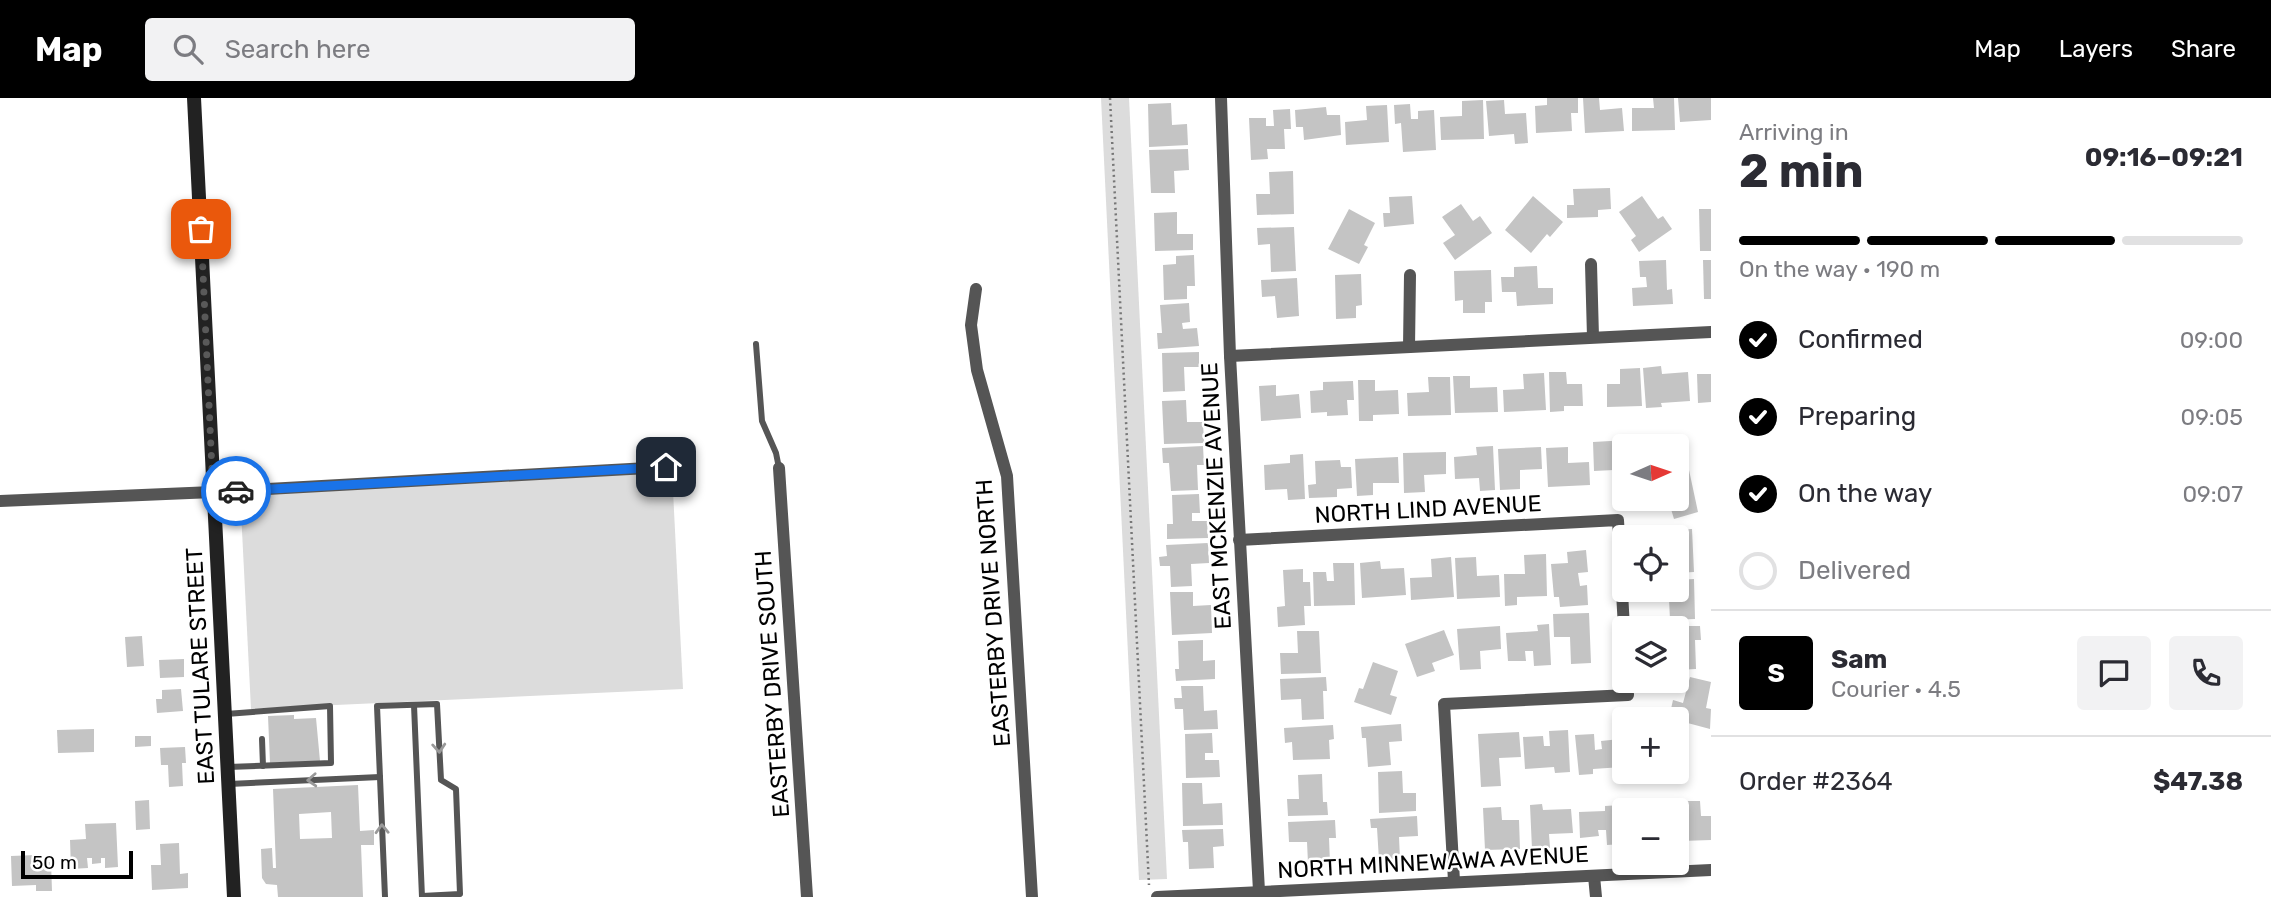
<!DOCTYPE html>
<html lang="en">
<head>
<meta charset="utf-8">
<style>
	:root { --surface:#fff; --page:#f2f2f3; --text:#2b2b33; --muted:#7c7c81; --line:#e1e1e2; --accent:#000 }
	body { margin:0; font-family:Rubik,sans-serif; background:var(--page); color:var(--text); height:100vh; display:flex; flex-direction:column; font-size:26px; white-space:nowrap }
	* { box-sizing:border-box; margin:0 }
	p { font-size:23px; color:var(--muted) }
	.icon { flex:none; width:38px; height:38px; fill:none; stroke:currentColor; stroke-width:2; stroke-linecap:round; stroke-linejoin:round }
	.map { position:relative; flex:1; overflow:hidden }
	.details { display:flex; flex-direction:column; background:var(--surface); width:560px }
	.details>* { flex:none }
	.needle { width:46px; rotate:87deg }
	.fabs { position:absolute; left:1612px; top:336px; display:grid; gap:14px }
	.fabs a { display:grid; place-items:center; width:77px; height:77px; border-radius:7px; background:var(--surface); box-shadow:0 4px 10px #0003; font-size:35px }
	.scale { position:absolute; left:21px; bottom:18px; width:112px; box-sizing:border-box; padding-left:7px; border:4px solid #000; border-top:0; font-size:19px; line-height:24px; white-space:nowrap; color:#000; -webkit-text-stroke:5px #fff; paint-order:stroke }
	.pin { position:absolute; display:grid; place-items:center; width:60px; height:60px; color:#fff; margin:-30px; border-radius:14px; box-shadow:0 4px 10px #0006 }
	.courier { position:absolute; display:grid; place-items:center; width:70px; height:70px; margin:-35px; border:5px solid #1a73e8; border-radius:50%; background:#fff; color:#222; box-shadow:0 2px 9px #0007 }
	.headline em { font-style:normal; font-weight:700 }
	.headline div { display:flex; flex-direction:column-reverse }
	.headline { display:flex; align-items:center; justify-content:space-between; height:119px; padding:0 28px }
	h1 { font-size:46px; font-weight:700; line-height:52px }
	.bar { display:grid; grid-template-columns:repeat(4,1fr); gap:10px 7px; align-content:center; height:84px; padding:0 28px }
	.bar i { height:9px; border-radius:5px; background:var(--line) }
	.bar .active { background:var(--accent) }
	.bar p { grid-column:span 4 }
	.line { display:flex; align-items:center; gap:18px; padding:0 28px; border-top:2px solid var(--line) }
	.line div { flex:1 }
	.round { display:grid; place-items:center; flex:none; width:74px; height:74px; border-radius:7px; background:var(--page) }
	ol { padding:0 28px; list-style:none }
	li { display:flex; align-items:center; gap:21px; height:77px }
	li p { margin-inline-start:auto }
	li .icon { padding:7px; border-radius:50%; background:var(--accent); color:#fff; stroke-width:4 }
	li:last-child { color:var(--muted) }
	li i { width:38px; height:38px; border:4px solid var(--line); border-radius:50% }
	header { display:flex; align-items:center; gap:42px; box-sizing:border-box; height:98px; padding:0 35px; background:var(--accent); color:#fff }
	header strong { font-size:33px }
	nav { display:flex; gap:38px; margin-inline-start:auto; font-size:24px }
	.search { width:490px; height:63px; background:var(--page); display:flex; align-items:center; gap:18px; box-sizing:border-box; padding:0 24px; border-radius:7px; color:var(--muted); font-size:26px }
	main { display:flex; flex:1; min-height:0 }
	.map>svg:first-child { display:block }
	.green { fill:#dcdcdc }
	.building { fill:#c4c4c4; fill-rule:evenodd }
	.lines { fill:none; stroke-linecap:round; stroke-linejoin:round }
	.path { stroke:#777; stroke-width:2.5; stroke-dasharray:2 3.5; stroke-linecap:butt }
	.lane { stroke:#555; stroke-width:6 }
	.street { stroke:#555; stroke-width:12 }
	.secondary { stroke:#222; stroke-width:14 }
	.oneway { stroke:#999 }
	.done { stroke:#595959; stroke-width:7; stroke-dasharray:0 12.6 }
	.route { stroke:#1a73e8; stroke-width:9 }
	.labels { text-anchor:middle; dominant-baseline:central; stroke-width:5; stroke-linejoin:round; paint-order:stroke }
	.street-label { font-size:23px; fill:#000; stroke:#fff }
</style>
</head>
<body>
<header>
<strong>Map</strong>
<div class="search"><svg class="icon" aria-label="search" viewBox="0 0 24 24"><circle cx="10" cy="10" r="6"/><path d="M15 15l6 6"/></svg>Search here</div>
<nav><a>Map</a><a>Layers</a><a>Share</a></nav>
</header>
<main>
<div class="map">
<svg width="1711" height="799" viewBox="0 0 1711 799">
	<rect width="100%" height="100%" fill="#fff"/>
	<g class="green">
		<polygon points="1101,0 1129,0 1167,781 1139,782"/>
		<polygon points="672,373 683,591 251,611 240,393"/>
	</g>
	<g class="building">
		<polygon points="1547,0 1578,0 1578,15 1571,15 1572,33 1536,35 1535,8 1547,7"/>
		<polygon points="1583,0 1599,0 1600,12 1622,10 1624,33 1585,35"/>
		<polygon points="1653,0 1674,0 1675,32 1632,33 1632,10 1654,10"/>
		<polygon points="1678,0 1711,0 1711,22 1680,24"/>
		<polygon points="1483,2 1484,41 1441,42 1440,19 1462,18 1462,3"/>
		<polygon points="1504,2 1505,16 1526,15 1528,45 1515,46 1514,36 1489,38 1486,3"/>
		<polygon points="1171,5 1172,27 1187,26 1188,47 1149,49 1148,6"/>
		<polygon points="1410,6 1411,21 1418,21 1418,13 1434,12 1436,52 1403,54 1401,25 1395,26 1394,7"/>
		<polygon points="1387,7 1389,44 1346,47 1345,24 1367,22 1366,8"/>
		<polygon points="1326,9 1327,17 1340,17 1341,37 1304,42 1303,29 1296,29 1295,12"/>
		<polygon points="1290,11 1291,31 1284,31 1285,51 1267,51 1268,61 1251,62 1249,20 1266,20 1266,28 1274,28 1273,12"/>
		<polygon points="1188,51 1189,72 1174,73 1175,95 1151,95 1149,52"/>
		<polygon points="1293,73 1294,116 1257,117 1256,96 1270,96 1269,74"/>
		<polygon points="1610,90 1611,111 1598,112 1598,119 1567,120 1567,107 1574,107 1573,91"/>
		<polygon points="1412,98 1414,126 1384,129 1383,115 1390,115 1389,99"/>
		<polygon points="1533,98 1563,124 1550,139 1547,136 1531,155 1505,132"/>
		<polygon points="1642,98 1658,121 1663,118 1672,131 1639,154 1631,142 1636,138 1619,114"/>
		<polygon points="1461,106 1473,123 1480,118 1492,135 1455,162 1443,145 1455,137 1442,119"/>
		<polygon points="1349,111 1375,125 1364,147 1368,149 1359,166 1328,151"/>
		<polygon points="1699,111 1711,111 1711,153 1700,153"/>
		<polygon points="1177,114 1177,136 1193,136 1193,152 1155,153 1154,115"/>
		<polygon points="1294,129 1296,173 1271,174 1270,146 1258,147 1257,130"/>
		<polygon points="1194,157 1195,188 1187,188 1187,201 1164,202 1163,167 1176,166 1176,158"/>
		<polygon points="1666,162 1667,192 1672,191 1673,206 1633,208 1632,190 1647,189 1646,179 1640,179 1639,163"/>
		<polygon points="1703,162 1711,162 1711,201 1704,201"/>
		<polygon points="1537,168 1538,190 1553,190 1553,206 1517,208 1516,194 1502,194 1501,179 1514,179 1514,169"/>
		<polygon points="1491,172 1492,204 1485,204 1485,215 1463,215 1463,202 1455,203 1454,173"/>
		<polygon points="1361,176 1362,207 1356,208 1356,220 1336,221 1335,177"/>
		<polygon points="1297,180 1299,218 1277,220 1275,198 1262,199 1261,182"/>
		<polygon points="1189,205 1190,224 1182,225 1183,231 1197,230 1199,248 1158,251 1157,235 1162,235 1160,207"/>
		<polygon points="1199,254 1199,269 1184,269 1185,293 1163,294 1162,255"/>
		<polygon points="1661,268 1662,276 1688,274 1690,303 1661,305 1662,309 1646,310 1643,270"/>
		<polygon points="1640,270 1642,308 1607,309 1607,286 1620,286 1620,271"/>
		<polygon points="1549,274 1566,274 1567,286 1582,286 1583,308 1564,308 1564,313 1550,314"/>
		<polygon points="1544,275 1546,312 1504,314 1503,292 1524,291 1523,276"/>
		<polygon points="1697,276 1711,276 1711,304 1698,305"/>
		<polygon points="1453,278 1470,278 1470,290 1497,289 1498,314 1455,315"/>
		<polygon points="1428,279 1450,279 1451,317 1408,318 1407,295 1429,294"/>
		<polygon points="1358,282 1375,282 1375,293 1398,292 1399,316 1373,317 1373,323 1359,323"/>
		<polygon points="1353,283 1354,302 1347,302 1348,317 1327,318 1327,314 1311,315 1310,293 1323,292 1323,284"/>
		<polygon points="1276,287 1276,298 1299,296 1301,320 1261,323 1259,288"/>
		<polygon points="1186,302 1187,324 1203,324 1204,345 1164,346 1162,303"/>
		<polygon points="1628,336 1645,336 1645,348 1624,348 1624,363 1613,363 1614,372 1594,373 1593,344 1628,342"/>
		<polygon points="1203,348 1204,367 1197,367 1198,392 1171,393 1169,365 1163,365 1162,350"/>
		<polygon points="1493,348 1495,392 1480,393 1479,380 1455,381 1454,359 1477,357 1476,349"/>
		<polygon points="1541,349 1542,371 1520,372 1520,391 1500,392 1498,351"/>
		<polygon points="1568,349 1568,365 1589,364 1590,387 1548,389 1546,350"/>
		<polygon points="1446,354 1446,376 1424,377 1425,394 1404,395 1403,355"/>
		<polygon points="1303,356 1305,401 1288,402 1287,391 1265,392 1264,367 1290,365 1290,357"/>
		<polygon points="1398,359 1399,385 1373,385 1373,397 1357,398 1355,361"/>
		<polygon points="1340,362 1341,369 1351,369 1352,390 1337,391 1337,399 1309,400 1308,387 1316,386 1315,363"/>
		<polygon points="1689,372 1698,414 1674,421 1668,401 1676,401 1676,376"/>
		<polygon points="1199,396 1200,415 1192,415 1192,423 1207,423 1208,440 1167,441 1167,426 1173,426 1172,397"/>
		<polygon points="1692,431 1694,474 1676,475 1676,439 1671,439 1670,432"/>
		<polygon points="1208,445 1209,465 1191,466 1192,488 1171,489 1170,468 1160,468 1159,459 1167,458 1166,447"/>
		<polygon points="1586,452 1588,474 1578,475 1580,488 1587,487 1588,507 1560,509 1559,499 1554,499 1551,466 1568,465 1567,454"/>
		<polygon points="1546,456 1547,498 1517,499 1517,507 1505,508 1504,476 1525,476 1524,457"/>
		<polygon points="1451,459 1454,499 1411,502 1410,480 1432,479 1431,461"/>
		<polygon points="1476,459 1477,478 1499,477 1500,499 1457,501 1455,460"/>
		<polygon points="1380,463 1381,471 1404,470 1406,497 1362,500 1360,465"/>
		<polygon points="1333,465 1354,465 1355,507 1314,508 1313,474 1326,474 1327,483 1334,483"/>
		<polygon points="1303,471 1303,484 1310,484 1311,508 1304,508 1305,527 1278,529 1277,509 1285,508 1283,472"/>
		<polygon points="1694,481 1695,521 1670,522 1669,501 1659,502 1658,492 1676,492 1676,482"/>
		<polygon points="1170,494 1193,494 1193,508 1211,507 1212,535 1172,537"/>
		<polygon points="1589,515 1591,565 1571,566 1570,539 1554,539 1553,516"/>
		<polygon points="1549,526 1551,567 1534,568 1533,553 1525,553 1526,563 1508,563 1506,535 1538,533 1537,527"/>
		<polygon points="1500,528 1501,551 1480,553 1481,571 1460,572 1457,531"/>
		<polygon points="1676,528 1700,528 1701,542 1695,542 1696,571 1676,572"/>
		<polygon points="1444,532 1454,557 1432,565 1435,573 1417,579 1405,546"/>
		<polygon points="1297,533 1319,533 1321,575 1281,576 1280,555 1298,555"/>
		<polygon points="142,538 144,568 127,569 125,539"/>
		<polygon points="1203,542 1203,563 1215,562 1215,581 1176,583 1175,571 1179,571 1178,543"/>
		<polygon points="184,561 184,579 160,580 159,562"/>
		<polygon points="1373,564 1398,573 1390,597 1397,599 1391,617 1354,604 1359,590 1363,591"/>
		<polygon points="1326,579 1327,593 1323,593 1324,621 1302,622 1301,601 1281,602 1280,581"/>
		<polygon points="1690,579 1711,584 1706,610 1711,611 1710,631 1669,620 1673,602 1683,605"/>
		<polygon points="1181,588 1203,588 1204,613 1217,612 1218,631 1184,632 1183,611 1175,611 1174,600 1182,600"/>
		<polygon points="181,591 183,613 157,615 156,601 162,601 162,592"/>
		<polygon points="294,617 294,621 316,620 320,663 270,665 268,618"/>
		<polygon points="1401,626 1402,643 1389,644 1391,667 1368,669 1366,640 1362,640 1361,629"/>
		<polygon points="1333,627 1334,641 1329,642 1330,661 1293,662 1292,644 1285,645 1284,630"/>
		<polygon points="94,631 94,654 58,655 57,632"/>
		<polygon points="1568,632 1570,674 1555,675 1554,669 1525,671 1523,639 1543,638 1544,648 1550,648 1549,633"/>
		<polygon points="1519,634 1521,659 1499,660 1501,688 1481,689 1478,636"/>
		<polygon points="1212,635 1213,655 1205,655 1205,662 1219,662 1220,679 1186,680 1185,636"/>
		<polygon points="1594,636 1595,652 1602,651 1601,643 1620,641 1622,669 1593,671 1593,676 1579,677 1575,637"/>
		<polygon points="135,638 151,638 151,648 135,649"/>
		<polygon points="185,649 186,665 182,665 183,688 169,689 168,667 161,667 160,650"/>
		<polygon points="1402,673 1403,695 1416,695 1416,713 1379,715 1378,674"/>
		<polygon points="1322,676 1323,704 1327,704 1328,717 1288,718 1287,701 1299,701 1298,677"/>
		<polygon points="1182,685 1202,685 1203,706 1222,705 1223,727 1183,728"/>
		<path d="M358,687l2,46 14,-1v15h-13l2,52h-85l-1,-12 -11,-1 -4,-6 -1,-29 11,-1 1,20h3l-3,-79zM331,714l1,26 -32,1 -1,-25z"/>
		<polygon points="149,702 150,731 136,732 135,703"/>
		<polygon points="1679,703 1700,703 1701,718 1711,718 1711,742 1681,743"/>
		<polygon points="1629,705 1645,705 1645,710 1673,709 1673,712 1629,712"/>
		<polygon points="1542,706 1543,712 1571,711 1573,735 1549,736 1550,750 1532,751 1530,707"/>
		<polygon points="1621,707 1623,746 1607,747 1606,732 1598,732 1599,738 1580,740 1579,714 1605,713 1605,708"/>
		<polygon points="1501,709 1502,722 1519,722 1520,751 1485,752 1483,710"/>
		<polygon points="1417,718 1418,738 1399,739 1400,761 1379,762 1377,730 1371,730 1370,721"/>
		<polygon points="1335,722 1336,740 1329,740 1330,765 1308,765 1307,744 1289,744 1288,724"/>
		<polygon points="116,725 118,769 105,770 105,760 101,760 101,765 92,766 92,760 87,760 88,770 71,771 70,742 86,741 85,726"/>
		<polygon points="1223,731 1224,748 1213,749 1214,770 1189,771 1188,744 1183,744 1182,732"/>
		<polygon points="179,745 180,776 188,775 188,790 152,792 151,767 161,767 160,746"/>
		<polygon points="36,757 37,764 51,764 52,793 36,793 36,787 12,788 11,758"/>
	</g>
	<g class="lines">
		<polyline class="path" points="1110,0 1149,787"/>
		<g class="lane">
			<polyline points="756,246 762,323 776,355 779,370"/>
			<polyline points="414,607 422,799"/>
			<polyline points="226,616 330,608 331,665 228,669"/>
			<polyline points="262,641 263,668"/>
			<polyline points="229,686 380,679"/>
			<polyline points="385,799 377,608 437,606 441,682 456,691 460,796 422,798"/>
		</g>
		<g class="street">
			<polyline points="1221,0 1230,258 1259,793"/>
			<polyline points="1591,166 1593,239"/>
			<polyline points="976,191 971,227 977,272 1007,378 1032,799"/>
			<polyline points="1409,249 1410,177"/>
			<polyline points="1230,258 1711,234"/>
			<polyline points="779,370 807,799"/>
			<polyline points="0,403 213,394 666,369"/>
			<polyline points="1239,442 1618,422 1624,530"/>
			<polyline points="1594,778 1596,799"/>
			<polyline points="1454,783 1444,606 1628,597 1627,583"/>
			<polyline points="1157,799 1711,772"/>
		</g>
		<polyline class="secondary" points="194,0 234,799"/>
	</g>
	<defs><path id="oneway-chevron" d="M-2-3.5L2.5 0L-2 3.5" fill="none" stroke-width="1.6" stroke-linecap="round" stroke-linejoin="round" transform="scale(1.75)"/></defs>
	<g class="oneway">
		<use href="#oneway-chevron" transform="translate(439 650) rotate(86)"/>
		<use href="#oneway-chevron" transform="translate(312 682) rotate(177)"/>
		<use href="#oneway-chevron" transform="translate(382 731) rotate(-92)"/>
	</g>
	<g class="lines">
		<polyline class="done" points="201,131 213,394 236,393"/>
		<polyline class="route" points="236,393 666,369"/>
	</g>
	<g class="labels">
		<g class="street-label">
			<text transform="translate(1216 398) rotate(-93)">EAST MCKENZIE AVENUE</text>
			<text transform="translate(1428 411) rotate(-3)">NORTH LIND AVENUE</text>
			<text transform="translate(993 515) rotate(-94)">EASTERBY DRIVE NORTH</text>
			<text transform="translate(200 568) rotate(-93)">EAST TULARE STREET</text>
			<text transform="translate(772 586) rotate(-94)">EASTERBY DRIVE SOUTH</text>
			<text transform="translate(1433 764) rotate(-3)">NORTH MINNEWAWA AVENUE</text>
		</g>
	</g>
</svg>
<div class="fabs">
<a><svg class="needle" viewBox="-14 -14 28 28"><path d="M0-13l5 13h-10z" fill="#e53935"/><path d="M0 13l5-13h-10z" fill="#7c7c81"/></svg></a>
<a><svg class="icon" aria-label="locate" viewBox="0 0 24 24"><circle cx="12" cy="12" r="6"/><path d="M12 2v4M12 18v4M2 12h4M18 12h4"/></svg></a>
<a><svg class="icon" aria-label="layers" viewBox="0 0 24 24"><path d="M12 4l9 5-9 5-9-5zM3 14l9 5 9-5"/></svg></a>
<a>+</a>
<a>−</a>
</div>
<div class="scale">50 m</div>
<div class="pin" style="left:201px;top:131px;background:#ea580c"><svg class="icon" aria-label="bag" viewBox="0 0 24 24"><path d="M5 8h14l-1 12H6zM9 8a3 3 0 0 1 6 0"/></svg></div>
<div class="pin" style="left:666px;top:369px;background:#1f2937"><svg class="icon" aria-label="home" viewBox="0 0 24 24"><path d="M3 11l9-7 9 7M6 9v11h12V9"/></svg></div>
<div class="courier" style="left:236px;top:393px"><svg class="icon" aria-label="car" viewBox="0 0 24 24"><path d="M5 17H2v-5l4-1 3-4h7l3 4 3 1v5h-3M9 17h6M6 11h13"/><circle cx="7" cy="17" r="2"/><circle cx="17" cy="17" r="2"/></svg></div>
</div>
<section class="details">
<div class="headline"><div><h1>2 min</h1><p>Arriving in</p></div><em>09:16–09:21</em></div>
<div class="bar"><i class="active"></i><i class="active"></i><i class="active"></i><i></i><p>On the way · 190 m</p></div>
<ol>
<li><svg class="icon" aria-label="check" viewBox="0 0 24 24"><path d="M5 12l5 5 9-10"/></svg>Confirmed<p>09:00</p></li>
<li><svg class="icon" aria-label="check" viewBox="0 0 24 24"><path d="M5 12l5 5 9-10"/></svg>Preparing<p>09:05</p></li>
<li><svg class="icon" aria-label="check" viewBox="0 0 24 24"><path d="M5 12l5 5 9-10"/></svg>On the way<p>09:07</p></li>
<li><i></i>Delivered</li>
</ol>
<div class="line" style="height:126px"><b class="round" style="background:var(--accent);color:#fff">S</b><div><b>Sam</b><p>Courier · 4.5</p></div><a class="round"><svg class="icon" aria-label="chat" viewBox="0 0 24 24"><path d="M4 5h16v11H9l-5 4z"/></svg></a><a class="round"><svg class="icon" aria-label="phone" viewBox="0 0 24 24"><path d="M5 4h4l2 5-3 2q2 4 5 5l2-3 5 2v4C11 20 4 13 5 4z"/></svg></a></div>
<div class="line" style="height:91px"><div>Order #2364</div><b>$47.38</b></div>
</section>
</main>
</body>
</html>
